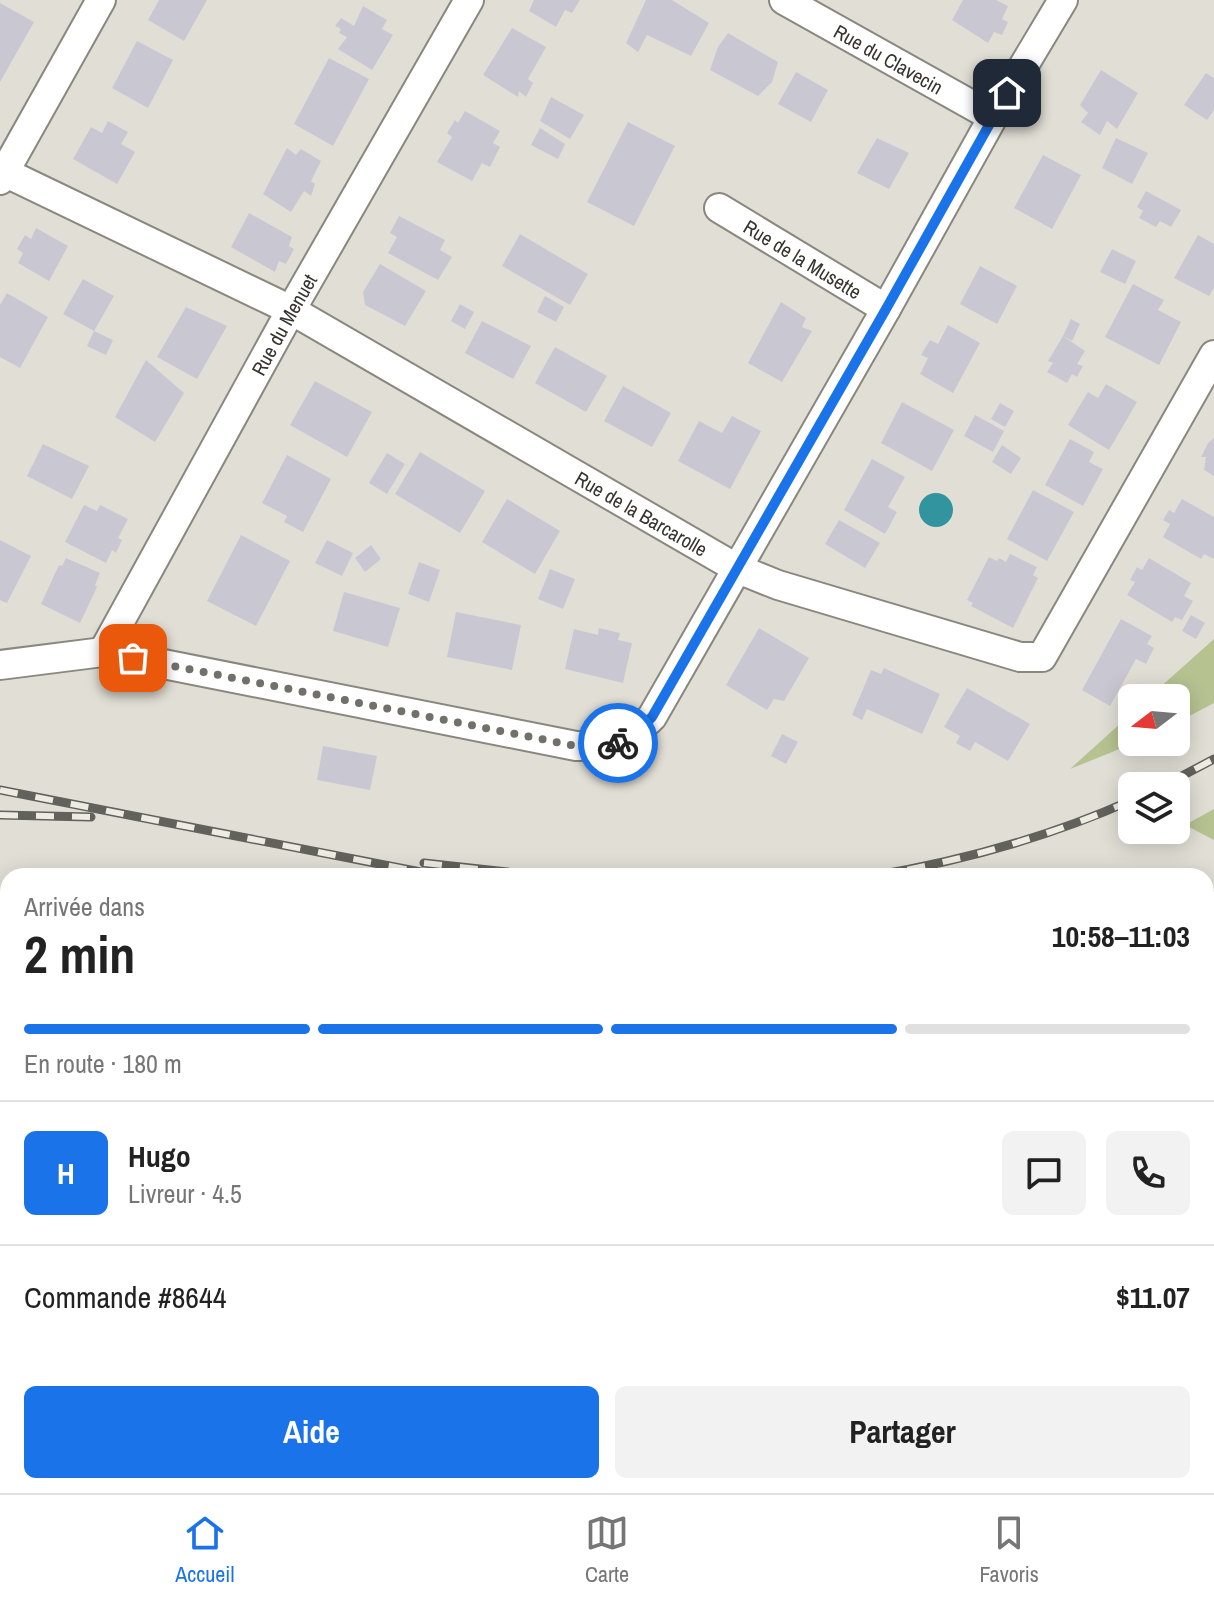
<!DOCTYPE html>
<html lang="fr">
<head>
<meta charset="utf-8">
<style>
	:root { --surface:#fff; --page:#f2f2f2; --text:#222; --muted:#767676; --line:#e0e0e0; --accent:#1a73e8 }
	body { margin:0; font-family:"Archivo Narrow",sans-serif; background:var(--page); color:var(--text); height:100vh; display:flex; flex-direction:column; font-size:30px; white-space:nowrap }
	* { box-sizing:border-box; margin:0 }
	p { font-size:26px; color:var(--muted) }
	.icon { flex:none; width:44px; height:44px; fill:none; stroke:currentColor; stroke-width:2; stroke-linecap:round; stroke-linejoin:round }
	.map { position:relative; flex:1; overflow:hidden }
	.panel { position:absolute; left:0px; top:868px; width:1214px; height:626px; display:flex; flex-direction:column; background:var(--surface); border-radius:24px 24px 0 0; box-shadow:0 4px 20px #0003 }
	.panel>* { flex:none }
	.needle { width:52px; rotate:254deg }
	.controls { position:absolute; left:1118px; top:684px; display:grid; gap:16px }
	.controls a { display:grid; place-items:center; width:72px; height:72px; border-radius:12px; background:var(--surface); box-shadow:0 4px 20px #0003; font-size:40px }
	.pin { position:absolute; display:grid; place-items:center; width:68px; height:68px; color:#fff; margin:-34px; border-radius:16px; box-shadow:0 4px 12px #0006 }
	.courier { position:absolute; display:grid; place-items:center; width:80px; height:80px; margin:-40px; border:6px solid #1a73e8; border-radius:50%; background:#fff; color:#222; box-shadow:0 2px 10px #0007 }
	.headline em { font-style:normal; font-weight:800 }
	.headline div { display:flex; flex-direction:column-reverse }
	.headline { display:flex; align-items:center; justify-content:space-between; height:136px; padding:0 24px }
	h1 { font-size:52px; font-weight:800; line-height:60px }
	.bar { display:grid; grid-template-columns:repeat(4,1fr); gap:12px 8px; align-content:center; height:96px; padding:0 24px }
	.bar i { height:10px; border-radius:6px; background:var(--line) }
	.bar .on { background:var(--accent) }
	.bar p { grid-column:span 4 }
	.line { display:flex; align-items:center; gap:20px; padding:0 24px; border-top:2px solid var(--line) }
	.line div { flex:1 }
	.round { display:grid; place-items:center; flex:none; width:84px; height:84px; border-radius:12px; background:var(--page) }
	.primary-button { display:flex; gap:16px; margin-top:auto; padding:16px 24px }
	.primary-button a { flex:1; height:92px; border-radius:12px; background:var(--accent); color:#fff; font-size:32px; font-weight:800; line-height:92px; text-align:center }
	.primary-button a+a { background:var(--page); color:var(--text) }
	.dock { display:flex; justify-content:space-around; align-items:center; height:112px; border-top:2px solid var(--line); background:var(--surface); font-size:22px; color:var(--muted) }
	.dock a { display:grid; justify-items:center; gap:4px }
	.dock .on { color:var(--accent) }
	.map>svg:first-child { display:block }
	.green { fill:#b6c391 }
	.water { fill:#32949e }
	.building { fill:#c9c8d2 }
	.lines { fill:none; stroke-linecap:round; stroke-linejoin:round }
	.lane-casing { stroke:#89877e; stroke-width:18 }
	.street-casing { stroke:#89877e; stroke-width:32 }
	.primary-casing { stroke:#89877e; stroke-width:48 }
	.lane { stroke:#fff; stroke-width:14 }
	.street { stroke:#fff; stroke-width:28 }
	.primary { stroke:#fff; stroke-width:44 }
	.rail-casing { stroke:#62615b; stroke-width:9 }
	.rail { stroke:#eeece2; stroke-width:6; stroke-dasharray:18; stroke-linecap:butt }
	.done { stroke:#71706a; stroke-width:8; stroke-dasharray:0 14.4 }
	.route { stroke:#1a73e8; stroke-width:10 }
	.labels { text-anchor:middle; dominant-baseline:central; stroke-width:7; stroke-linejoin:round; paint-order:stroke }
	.street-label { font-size:20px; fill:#353430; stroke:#eeece2 }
</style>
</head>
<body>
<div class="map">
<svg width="1214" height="1493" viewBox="0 0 1214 1493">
	<rect width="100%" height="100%" fill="#e1dfd5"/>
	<g class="green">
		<polygon points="1214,639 1214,703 1176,723 1176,698 1148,698"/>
		<polygon points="1132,713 1132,742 1137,742 1070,769"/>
		<polygon points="1214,809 1214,840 1185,825"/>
	</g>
	<circle class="water" cx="936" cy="510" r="17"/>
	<g class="building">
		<polygon points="159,0 207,0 184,41 148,20"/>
		<polygon points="534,0 580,0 572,13 565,10 556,27 529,11"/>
		<polygon points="646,0 672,0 709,23 691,56 647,35 638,52 626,43"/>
		<polygon points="963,0 996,0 1008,6 1002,19 1008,22 1002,35 994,32 988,43 952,20"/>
		<polygon points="0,3 34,22 0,82"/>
		<polygon points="363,6 387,20 382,29 393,35 372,70 338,49 347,37 339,33 341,29 335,26 341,18 354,26"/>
		<polygon points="512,28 546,47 528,79 533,83 526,97 519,91 518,97 483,75"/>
		<polygon points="728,33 778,62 772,82 758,96 710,70 718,47"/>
		<polygon points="137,41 173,60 148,108 112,88"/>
		<polygon points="329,58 369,79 333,146 294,124"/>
		<polygon points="1101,70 1138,93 1117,129 1107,121 1100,135 1081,122 1088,113 1080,105"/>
		<polygon points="796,72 828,90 811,122 778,104"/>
		<polygon points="1206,73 1214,78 1214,110 1207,120 1184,105"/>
		<polygon points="551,97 584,115 570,139 540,121"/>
		<polygon points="465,111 500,131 493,143 500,147 490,167 482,163 472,181 437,162 452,137 447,133 455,120 458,123"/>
		<polygon points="108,121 128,132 121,144 135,152 117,184 73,159 91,127 102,133"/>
		<polygon points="628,122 675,146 634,226 587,202"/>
		<polygon points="540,128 565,144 558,159 531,145"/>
		<polygon points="877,138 909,153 889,189 857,173"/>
		<polygon points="1116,138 1148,153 1132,184 1102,168"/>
		<polygon points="287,148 296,155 301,149 321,161 311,181 315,184 311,196 304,191 291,212 263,194"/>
		<polygon points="1043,155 1081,175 1052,229 1014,208"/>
		<polygon points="1146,191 1181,210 1171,227 1160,221 1156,227 1139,218 1143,211 1137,207"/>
		<polygon points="249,213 292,237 289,246 294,249 286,264 279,261 275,272 231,247"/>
		<polygon points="399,216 445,240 440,250 452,257 438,280 388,253 397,237 390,233"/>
		<polygon points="36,228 68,246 49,281 18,263 23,253 17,249 25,235 31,239"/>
		<polygon points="520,234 588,274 570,305 502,266"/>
		<polygon points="1198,235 1214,244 1214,288 1209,296 1174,278"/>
		<polygon points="1112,249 1136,261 1125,284 1100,272"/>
		<polygon points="380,264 426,291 405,326 365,305 363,292"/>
		<polygon points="980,266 1017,286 997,324 960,304"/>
		<polygon points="83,279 114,296 94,331 113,340 106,355 87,346 94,331 63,314"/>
		<polygon points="1133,284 1164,300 1158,310 1181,322 1159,365 1105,337"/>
		<polygon points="7,293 48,317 20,368 0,357 0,305"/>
		<polygon points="545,296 564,307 556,322 537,312"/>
		<polygon points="781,302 806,318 802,327 812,331 782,382 748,363"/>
		<polygon points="460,304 474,312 465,329 451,321"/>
		<polygon points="186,307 227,326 197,379 157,357"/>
		<polygon points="1071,319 1080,324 1072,341 1063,336"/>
		<polygon points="482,321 531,346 513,379 465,353"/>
		<polygon points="948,325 980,343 953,393 920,374 928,358 921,355 930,340 938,344"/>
		<polygon points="1063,336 1085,351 1077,364 1083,366 1077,377 1072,374 1067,383 1047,372 1053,363 1048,361"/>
		<polygon points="555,347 607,376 586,412 535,383"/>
		<polygon points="146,360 184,393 155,442 115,417"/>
		<polygon points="315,381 372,412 347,457 290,425"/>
		<polygon points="1106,384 1137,402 1109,450 1068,425 1088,392 1098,398"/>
		<polygon points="623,386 671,413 652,447 604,421"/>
		<polygon points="902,402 954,430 932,471 881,443"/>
		<polygon points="1000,403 1014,411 1005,427 991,419"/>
		<polygon points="975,415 1004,431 993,452 964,436"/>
		<polygon points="732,416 761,431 730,489 678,461 699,421 722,433"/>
		<polygon points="1214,438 1214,476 1204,470 1206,457 1201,457 1208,443"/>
		<polygon points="1070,439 1094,452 1089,462 1103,469 1083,506 1045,485"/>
		<polygon points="43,444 89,466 72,499 27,476"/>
		<polygon points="1002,445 1021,458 1011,474 992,462"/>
		<polygon points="420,452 485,491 460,533 395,494"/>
		<polygon points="387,453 405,464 387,494 369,483"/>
		<polygon points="287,455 331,479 303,532 284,522 287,516 262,503"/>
		<polygon points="872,459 905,477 888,507 897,512 885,534 844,510"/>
		<polygon points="1033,490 1074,512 1047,561 1007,539"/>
		<polygon points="507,499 560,531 535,574 482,542"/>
		<polygon points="1182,499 1214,517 1214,559 1204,554 1201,559 1163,537 1170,524 1163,520 1169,510 1174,513"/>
		<polygon points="84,505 97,511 100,505 128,519 118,538 122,540 116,553 112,550 106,563 65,542"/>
		<polygon points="839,520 880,543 865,568 825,544"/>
		<polygon points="241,535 290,561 256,626 207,601"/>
		<polygon points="0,540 31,556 7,603 0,600"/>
		<polygon points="327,540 353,553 342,576 315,563"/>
		<polygon points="371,545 381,559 365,572 355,558"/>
		<polygon points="1010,554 1037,567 1033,575 1038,578 1013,628 971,606 973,603 967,600 989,557 997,561 999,558 1006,562"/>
		<polygon points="66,558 100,573 95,585 97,587 80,623 41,604 59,565 62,566"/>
		<polygon points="1149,558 1191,583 1184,596 1193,601 1182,620 1175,617 1172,622 1127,595 1135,582 1130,580 1137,567 1142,570"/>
		<polygon points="419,562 440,570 429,602 408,594"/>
		<polygon points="550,569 575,579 563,609 538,599"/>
		<polygon points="344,592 400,608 388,647 333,631"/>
		<polygon points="456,612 521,625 512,670 447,657"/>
		<polygon points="1191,615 1205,623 1196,639 1182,631"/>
		<polygon points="1121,619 1152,636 1147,644 1154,648 1146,664 1136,659 1110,706 1082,690"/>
		<polygon points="599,628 620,633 618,640 632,643 623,683 565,669 574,629 598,635"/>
		<polygon points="759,628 809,658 784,701 774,699 767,710 726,685"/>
		<polygon points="884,668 940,694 922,734 867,709 862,720 852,715 871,670 881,674"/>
		<polygon points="967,688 1030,724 1008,761 975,742 970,751 956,743 960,736 944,727"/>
		<polygon points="782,734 798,742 786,764 771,756"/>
		<polygon points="323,746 377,756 370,790 317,780"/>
		<polygon points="0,1047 8,1048 8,1082 4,1107 0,1106"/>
		<polygon points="1206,1126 1214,1128 1214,1168 1206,1166"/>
		<polygon points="0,1173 8,1174 8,1251 0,1250"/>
		<polygon points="1206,1233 1214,1236 1214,1278 1206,1276"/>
		<polygon points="1213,1335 1214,1335 1214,1415 1206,1412 1208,1395 1206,1395 1206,1359"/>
		<polygon points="0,1411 8,1418 8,1466 0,1460"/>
		<polygon points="336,1486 394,1486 390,1493 332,1493"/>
		<polygon points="458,1486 488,1486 495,1491 498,1486 546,1486 541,1493 452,1493"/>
		<polygon points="768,1486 825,1486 822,1493 779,1493"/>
		<polygon points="922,1486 983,1486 978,1493 932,1493"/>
		<polygon points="1065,1486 1118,1486 1124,1488 1122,1493 1083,1493"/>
	</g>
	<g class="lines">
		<g class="lane-casing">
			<polyline id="lane" points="1214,899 1212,918 1214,925"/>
		</g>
		<g class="street-casing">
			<g id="street">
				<path id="s1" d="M784,0l209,117"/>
				<path id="s2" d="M0,170l291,140 447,259 40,16 242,72h22l172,-302"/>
				<polyline points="0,180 101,0"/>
				<path id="s3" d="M719,208l167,101"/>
				<path id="s4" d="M103,652l188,-342 178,-310"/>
				<path d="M0,665l103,-13 473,94c40,-1 46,0 76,-29l234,-408 107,-192 70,-117"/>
				<polyline points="1206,1082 1214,1084"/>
				<polyline points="0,1353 8,1360"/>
				<polyline points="159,1486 168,1493"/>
				<polyline points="622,1486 631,1493"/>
				<polyline points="875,1486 885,1493"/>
				<polyline points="287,1493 291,1486"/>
				<polyline points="738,1493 741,1486"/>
			</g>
		</g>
		<g class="primary-casing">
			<g id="primary">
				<polyline points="0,1139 8,1140"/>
				<polyline points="1206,1308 1214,1310"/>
			</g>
		</g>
		<use href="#lane" class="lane"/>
		<use href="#street" class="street"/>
		<use href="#primary" class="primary"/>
		<g class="rail-casing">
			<g id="rail">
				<polyline points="1163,786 1214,759"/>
				<polyline points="0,790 441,876"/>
				<polyline points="0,815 91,817"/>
				<polyline points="424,863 543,876"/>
				<path d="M872,876c90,-15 177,-39 260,-76"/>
				<polyline points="1206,1023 1214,1025"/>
			</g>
		</g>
		<use href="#rail" class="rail"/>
	</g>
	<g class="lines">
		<polyline class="done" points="133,658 576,746 618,743"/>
		<polyline class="route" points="618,743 633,735 652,717 886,309 1007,93"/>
	</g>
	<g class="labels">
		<g class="street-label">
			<text stroke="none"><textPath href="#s1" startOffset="120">Rue du Clavecin</textPath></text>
			<text stroke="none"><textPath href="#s3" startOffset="98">Rue de la Musette</textPath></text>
			<text stroke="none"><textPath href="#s4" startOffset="374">Rue du Menuet</textPath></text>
			<text stroke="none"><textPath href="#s2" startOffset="728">Rue de la Barcarolle</textPath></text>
		</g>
	</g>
</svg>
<div class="controls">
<a><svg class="needle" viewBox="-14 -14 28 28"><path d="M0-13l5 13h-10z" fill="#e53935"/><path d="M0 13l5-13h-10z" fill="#767676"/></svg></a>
<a><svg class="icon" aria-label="layers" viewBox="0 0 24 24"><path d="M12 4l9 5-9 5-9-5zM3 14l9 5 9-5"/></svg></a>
</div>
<div class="pin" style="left:133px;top:658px;background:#ea580c"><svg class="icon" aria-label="bag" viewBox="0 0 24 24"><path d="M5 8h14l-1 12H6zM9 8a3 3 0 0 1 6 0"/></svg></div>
<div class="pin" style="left:1007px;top:93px;background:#1f2937"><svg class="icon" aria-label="home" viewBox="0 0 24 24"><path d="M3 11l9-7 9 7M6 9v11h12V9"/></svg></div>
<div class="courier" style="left:618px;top:743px"><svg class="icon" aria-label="bike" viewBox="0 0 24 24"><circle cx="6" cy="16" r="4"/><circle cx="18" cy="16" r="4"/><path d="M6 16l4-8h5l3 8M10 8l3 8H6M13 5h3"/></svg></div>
<section class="panel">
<div class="headline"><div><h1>2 min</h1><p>Arrivée dans</p></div><em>10:58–11:03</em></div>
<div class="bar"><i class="on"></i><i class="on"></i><i class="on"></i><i></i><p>En route · 180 m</p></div>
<div class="line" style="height:144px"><b class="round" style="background:var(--accent);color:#fff">H</b><div><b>Hugo</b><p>Livreur · 4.5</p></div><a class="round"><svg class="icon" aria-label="chat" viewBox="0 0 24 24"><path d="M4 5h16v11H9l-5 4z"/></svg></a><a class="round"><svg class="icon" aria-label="phone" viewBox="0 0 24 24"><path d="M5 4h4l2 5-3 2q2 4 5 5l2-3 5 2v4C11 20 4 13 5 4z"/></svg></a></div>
<div class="line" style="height:104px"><div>Commande #8644</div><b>$11.07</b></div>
<div class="primary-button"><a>Aide</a><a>Partager</a></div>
</section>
</div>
<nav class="dock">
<a class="on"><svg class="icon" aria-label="home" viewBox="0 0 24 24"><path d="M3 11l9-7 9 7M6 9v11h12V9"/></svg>Accueil</a>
<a><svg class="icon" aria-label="map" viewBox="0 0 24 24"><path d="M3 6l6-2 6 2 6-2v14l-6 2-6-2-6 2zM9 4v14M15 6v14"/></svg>Carte</a>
<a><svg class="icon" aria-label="saved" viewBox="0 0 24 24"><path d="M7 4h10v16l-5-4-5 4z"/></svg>Favoris</a>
</nav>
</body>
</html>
